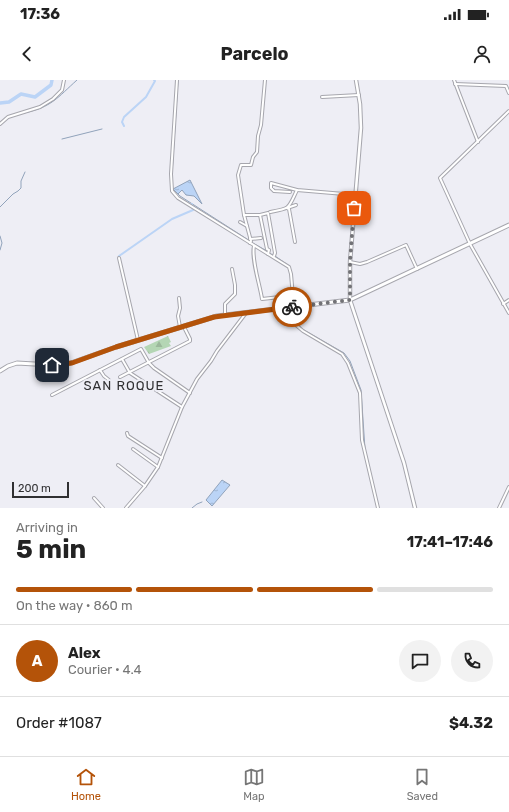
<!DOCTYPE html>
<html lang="en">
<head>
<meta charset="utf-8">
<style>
	:root { --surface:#fff; --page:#f2f2f2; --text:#222; --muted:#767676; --line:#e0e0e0; --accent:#b45309 }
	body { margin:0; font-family:Rubik,sans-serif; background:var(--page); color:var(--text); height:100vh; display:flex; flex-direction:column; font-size:15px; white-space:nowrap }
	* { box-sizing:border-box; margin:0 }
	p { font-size:13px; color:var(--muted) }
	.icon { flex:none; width:22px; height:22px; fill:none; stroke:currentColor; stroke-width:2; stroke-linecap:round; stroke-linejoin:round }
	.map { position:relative; height:428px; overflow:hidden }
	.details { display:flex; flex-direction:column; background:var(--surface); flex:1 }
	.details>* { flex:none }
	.scale { position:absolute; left:12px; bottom:10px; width:57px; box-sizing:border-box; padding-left:4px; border:2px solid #303032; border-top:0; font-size:11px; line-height:14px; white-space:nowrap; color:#303032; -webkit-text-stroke:3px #eeeef5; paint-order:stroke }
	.pin { position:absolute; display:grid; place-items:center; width:34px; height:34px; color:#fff; margin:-17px; border-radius:8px; box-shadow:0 2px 6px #0006 }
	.courier { position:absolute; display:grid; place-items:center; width:40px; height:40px; margin:-20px; border:3px solid #b45309; border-radius:50%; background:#fff; color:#222; box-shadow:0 1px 5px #0007 }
	.headline em { font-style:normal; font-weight:700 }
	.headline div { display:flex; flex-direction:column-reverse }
	.headline { display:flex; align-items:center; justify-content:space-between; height:68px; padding:0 16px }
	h1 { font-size:26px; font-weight:700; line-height:30px }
	.bar { display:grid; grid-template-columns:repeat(4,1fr); gap:6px 4px; align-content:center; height:48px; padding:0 16px }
	.bar i { height:5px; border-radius:3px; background:var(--line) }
	.bar .on { background:var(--accent) }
	.bar p { grid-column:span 4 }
	.line { display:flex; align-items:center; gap:10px; padding:0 16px; border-top:1px solid var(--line) }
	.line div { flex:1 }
	.round { display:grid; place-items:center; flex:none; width:42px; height:42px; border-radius:21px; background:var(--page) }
	.status { display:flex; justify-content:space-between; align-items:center; height:28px; padding:0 20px; background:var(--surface); direction:ltr }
	.status svg { height:11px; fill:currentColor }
	header { display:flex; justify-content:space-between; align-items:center; height:52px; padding:0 16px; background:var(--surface); font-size:18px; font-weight:700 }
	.tabs { display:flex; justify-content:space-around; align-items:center; height:56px; border-top:1px solid var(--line); background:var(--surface); font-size:11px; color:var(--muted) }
	.tabs a { display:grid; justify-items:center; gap:2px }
	.tabs .on { color:var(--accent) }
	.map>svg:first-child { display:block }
	.forest { fill:url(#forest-firs) }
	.water { fill:url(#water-ripples); stroke:#91a3bb }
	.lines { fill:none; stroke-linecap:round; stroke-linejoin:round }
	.stream { stroke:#91a3bb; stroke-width:1 }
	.canal { stroke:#bbd4f6; stroke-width:2 }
	.river { stroke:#bbd4f6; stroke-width:3.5 }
	.minor-casing { stroke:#a6a6ad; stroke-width:4 }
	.tertiary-casing { stroke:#a6a6ad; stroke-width:4.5 }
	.secondary-casing { stroke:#a6a6ad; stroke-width:5 }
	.minor { stroke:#fff; stroke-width:2 }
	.tertiary { stroke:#fff; stroke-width:2.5 }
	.secondary { stroke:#fff; stroke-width:3 }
	.done { stroke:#727276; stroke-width:4; stroke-dasharray:0 7.2 }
	.route { stroke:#b45309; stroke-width:5 }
	.labels { text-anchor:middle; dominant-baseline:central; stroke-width:4; stroke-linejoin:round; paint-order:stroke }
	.quarter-label { font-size:13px; letter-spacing:1px; fill:#303032; stroke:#eeeef5 }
</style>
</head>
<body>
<div class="status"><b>17:36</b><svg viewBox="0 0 49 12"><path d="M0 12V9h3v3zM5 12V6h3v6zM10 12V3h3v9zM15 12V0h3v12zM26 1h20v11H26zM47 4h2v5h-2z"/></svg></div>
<header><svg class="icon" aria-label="back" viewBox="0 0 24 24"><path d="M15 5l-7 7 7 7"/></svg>Parcelo<svg class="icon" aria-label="person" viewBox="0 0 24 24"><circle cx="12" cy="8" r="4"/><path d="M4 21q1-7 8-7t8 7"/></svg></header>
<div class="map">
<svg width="509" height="428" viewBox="0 0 509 428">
	<defs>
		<pattern id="forest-firs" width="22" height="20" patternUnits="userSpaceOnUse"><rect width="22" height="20" fill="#b4d6b4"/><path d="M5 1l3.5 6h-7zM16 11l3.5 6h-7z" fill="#9bb89b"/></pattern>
		<pattern id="water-ripples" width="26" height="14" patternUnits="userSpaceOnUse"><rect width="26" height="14" fill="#bbd4f6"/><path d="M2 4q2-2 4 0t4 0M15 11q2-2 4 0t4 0" fill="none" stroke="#a1b6d3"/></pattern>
	</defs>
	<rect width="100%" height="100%" fill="#eeeef5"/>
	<polygon class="forest" points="168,256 171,262 169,263 171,266 149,274 144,267"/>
	<g class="water">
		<polygon points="190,100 202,124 194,116 186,115 182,110 178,114 173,109"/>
		<polygon points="222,400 230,405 212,426 206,420"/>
	</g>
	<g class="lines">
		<g class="stream">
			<path d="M24,33c28,-6 33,-15 53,-33"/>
			<polyline points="62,59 102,49"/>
			<polyline points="172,94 178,0"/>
			<polyline points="173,109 180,116 250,161"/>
			<polyline points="0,127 13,114 18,111 21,108 21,101 25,92"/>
			<polyline points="0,156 2,163 0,170"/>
			<polyline points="251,162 267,171"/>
			<polyline points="269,173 273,175"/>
			<polyline points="275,176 288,185"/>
			<polyline points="293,210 295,225"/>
			<polyline points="296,228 297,243 302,249 344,273 350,281 361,310 365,369"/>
			<polyline points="192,428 197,424 202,422"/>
		</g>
		<g class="canal">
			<polyline points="124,46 122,42 124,37 146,17 155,1 154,0"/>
			<polyline points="119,176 172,139 193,130 194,129 191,126 192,124"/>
		</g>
		<polyline class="river" points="0,23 9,22 21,14 35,17 51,5 52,0"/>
		<g class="minor-casing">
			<g id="minor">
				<polyline points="177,0 171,94 172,111 178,118 289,187 291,194 295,239 297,246 303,251 342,274 348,283 360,313 362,360 378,428"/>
				<polyline points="454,0 478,62"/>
				<polyline points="455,4 506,6 509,13"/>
				<polyline points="322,17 359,15"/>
				<polyline points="509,31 440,98 470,164 509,233"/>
				<polyline points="0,44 8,37 40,27 53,19 62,10 64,0"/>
				<polyline points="290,112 274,111 271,108 271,103 297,110 356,115"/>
				<path d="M270,132c21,-4 18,-3 27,-22"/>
				<polyline points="244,135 260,135 268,133 275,173 274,176"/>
				<polyline points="260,135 267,169 269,170 268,174"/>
				<polyline points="240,142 247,146"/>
				<polyline points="250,159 261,158"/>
				<polyline points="295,162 289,129 287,128 296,125"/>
				<polyline points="250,163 251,161 244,135 238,95 241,85 251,85 253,77 257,72 258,56 261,45 265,0"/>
				<path d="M254,166c-3,13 6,39 8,53l18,-2 1,-2 12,-1"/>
				<polyline points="119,178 138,260"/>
				<polyline points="350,182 360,184 367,182 406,165 417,189"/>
				<polyline points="179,218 180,228 178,236 180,247"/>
				<polyline points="503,224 509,220"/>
				<polyline points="225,235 225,224 235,214 235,205 232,189"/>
				<polyline points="122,279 130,293 182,327"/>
				<polyline points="100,290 104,296 109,300"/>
				<polyline points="120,297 190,261 190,259 184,247"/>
				<polyline points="52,315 141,269 149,283 154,288 190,313"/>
				<polyline points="127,353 128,356 162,378"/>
				<polyline points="133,369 158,387"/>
				<polyline points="118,385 145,406"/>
				<polyline points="94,418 103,428"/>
				<polyline points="126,428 145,406 158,387 182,327 197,299 211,281 217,271 246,233"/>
				<polyline points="499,428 509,407"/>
			</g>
		</g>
		<g class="tertiary-casing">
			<polyline id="tertiary" points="356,0 360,24 361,48 350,182 350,220 404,383 415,428"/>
		</g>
		<g class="secondary-casing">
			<polyline id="secondary" points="0,291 8,286 17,283 52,285 68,284 116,267 217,236 350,220 509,145"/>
		</g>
		<use href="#minor" class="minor"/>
		<use href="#tertiary" class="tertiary"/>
		<use href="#secondary" class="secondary"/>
	</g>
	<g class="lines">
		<polyline class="done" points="292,227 350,220 350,182 354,128"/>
		<polyline class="route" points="52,285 72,283 116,267 214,237 292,227"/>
	</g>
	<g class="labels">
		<g class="quarter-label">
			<text x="124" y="305">SAN ROQUE</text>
		</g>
	</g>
</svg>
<div class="scale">200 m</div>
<div class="pin" style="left:354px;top:128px;background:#ea580c"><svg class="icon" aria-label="bag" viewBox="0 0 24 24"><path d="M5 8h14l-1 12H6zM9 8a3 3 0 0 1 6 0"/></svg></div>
<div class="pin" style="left:52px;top:285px;background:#1f2937"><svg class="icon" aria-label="home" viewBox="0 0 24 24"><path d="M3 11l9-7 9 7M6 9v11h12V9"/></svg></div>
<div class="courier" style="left:292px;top:227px"><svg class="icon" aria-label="bike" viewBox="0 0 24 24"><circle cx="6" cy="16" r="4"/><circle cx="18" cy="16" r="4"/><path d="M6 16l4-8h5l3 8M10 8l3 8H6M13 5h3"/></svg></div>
</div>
<section class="details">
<div class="headline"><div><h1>5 min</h1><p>Arriving in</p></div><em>17:41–17:46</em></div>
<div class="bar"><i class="on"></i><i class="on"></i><i class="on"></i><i></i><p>On the way · 860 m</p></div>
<div class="line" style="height:72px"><b class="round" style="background:var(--accent);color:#fff">A</b><div><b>Alex</b><p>Courier · 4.4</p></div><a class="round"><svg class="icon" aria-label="chat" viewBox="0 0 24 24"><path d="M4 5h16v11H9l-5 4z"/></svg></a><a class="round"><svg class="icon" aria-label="phone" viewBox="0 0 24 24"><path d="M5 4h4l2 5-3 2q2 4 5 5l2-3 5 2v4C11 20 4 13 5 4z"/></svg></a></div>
<div class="line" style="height:52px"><div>Order #1087</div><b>$4.32</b></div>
</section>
<nav class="tabs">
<a class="on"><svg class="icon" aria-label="home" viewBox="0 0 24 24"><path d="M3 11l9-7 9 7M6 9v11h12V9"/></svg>Home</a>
<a><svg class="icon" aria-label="map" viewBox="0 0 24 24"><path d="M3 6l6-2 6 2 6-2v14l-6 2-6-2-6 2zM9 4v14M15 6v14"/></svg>Map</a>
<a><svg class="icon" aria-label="saved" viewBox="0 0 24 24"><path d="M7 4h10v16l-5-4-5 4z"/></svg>Saved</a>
</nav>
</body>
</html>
